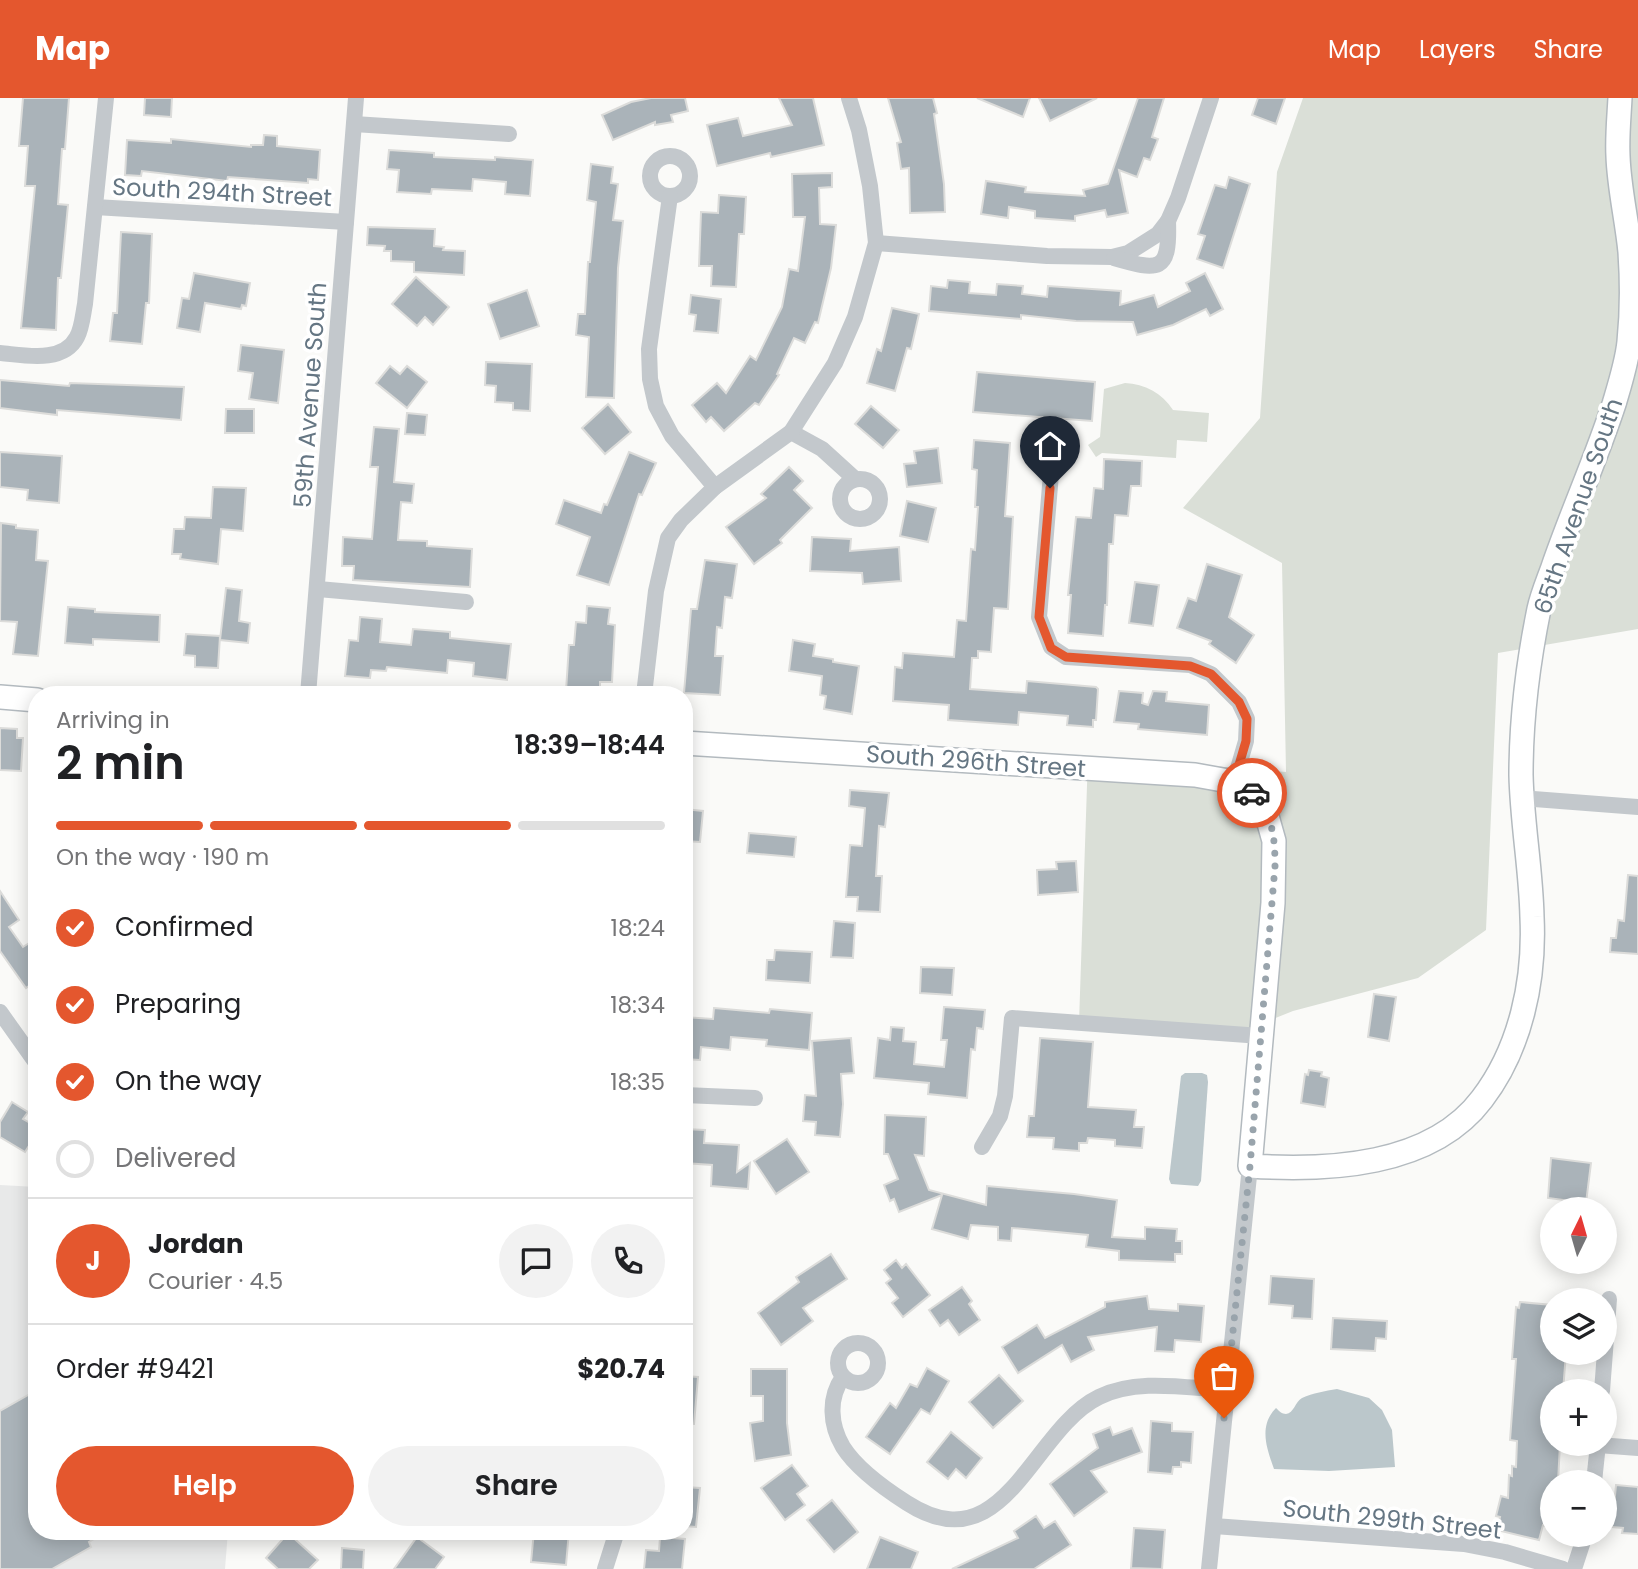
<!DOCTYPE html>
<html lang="en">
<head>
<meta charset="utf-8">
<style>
	:root { --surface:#fff; --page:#f2f2f2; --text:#202124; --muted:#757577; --line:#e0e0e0; --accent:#e4572e }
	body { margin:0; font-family:Poppins,sans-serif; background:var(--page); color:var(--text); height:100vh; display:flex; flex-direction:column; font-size:26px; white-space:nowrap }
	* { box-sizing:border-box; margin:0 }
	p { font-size:23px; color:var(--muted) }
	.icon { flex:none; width:38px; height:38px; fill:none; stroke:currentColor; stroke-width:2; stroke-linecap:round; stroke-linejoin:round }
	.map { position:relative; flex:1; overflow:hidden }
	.drawer { position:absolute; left:28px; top:588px; width:665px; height:854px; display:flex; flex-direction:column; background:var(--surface); border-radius:28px; box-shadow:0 4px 18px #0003 }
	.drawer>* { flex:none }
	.needle { width:46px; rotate:5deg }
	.tools { position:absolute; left:1540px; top:1099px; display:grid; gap:14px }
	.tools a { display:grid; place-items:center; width:77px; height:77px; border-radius:50%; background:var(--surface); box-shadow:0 4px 18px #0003; font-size:35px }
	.pin { position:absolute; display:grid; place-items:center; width:60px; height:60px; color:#fff; margin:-72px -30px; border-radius:50% 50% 50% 0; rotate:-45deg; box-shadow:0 0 7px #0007 }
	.pin .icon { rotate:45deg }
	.courier { position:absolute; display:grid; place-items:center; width:70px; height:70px; margin:-35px; border:5px solid #e4572e; border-radius:50%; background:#fff; color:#222; box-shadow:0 2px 9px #0007 }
	.headline em { font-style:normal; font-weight:600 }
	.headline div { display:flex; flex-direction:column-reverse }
	.headline { display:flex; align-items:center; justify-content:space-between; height:119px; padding:0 28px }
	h1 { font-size:46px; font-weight:600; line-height:52px }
	.bar { display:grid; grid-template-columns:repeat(4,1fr); gap:10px 7px; align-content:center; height:84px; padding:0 28px }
	.bar i { height:9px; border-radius:5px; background:var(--line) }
	.bar .active { background:var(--accent) }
	.bar p { grid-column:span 4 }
	.line { display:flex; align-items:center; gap:18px; padding:0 28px; border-top:2px solid var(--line) }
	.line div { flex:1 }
	.round { display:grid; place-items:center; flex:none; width:74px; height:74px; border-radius:37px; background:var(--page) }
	ol { padding:0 28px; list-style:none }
	li { display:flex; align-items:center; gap:21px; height:77px }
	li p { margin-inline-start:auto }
	li .icon { padding:7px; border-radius:50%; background:var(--accent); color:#fff; stroke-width:4 }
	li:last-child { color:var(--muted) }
	li i { width:38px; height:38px; border:4px solid var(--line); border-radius:50% }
	.cta { display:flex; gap:14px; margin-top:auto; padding:14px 28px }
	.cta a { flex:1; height:80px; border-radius:42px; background:var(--accent); color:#fff; font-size:28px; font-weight:600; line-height:80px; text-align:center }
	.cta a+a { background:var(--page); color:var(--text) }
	header { display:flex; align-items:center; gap:42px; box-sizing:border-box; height:98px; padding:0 35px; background:var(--accent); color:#fff }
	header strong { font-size:33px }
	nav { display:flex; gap:38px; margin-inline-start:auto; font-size:24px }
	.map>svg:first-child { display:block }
	.built { fill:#e8e9e9 }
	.green { fill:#dadfd7 }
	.water { fill:#bbc7cb }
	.building { fill:#aab3b9; stroke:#dcdcda; stroke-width:2 }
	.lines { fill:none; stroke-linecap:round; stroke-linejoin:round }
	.secondary-casing { stroke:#b3babf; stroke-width:26 }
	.street { stroke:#c3c8cc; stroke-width:16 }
	.secondary { stroke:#fff; stroke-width:23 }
	.done { stroke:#99a4ac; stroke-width:7; stroke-dasharray:0 12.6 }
	.route { stroke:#e4572e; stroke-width:9 }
	.labels { text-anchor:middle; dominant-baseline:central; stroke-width:7; stroke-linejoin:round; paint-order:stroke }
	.street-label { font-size:24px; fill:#657683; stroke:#fff }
</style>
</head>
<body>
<header>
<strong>Map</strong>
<nav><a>Map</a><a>Layers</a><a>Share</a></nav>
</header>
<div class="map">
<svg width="1638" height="1471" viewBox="0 0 1638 1471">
	<rect width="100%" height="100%" fill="#fafaf8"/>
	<polygon class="built" points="0,1087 37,1089 37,1433 228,1433 225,1471 0,1471"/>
	<g class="green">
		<polygon points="1303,0 1638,0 1638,531 1498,555 1486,832 1418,880 1293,913 1263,925 1261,938 1079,925 1088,658 1286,674 1282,465 1183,410 1260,320 1277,74"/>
		<path d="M1125,285c20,1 37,10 48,27l36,3 -2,29 -30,-2 -1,18 -74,-5 -6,4 -8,-12 12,-8 4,-48z"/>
	</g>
	<g class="water">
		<polygon points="1185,975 1202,975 1207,977 1208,984 1201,1083 1198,1088 1171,1086 1169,1081 1181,978"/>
		<path d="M1337,1291l32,9 13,12 10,20 3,37 -66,4 -55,-2c-7,-20 -16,-43 2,-61 3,3 6,6 10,6 8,-1 9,-12 16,-16 11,-5 23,-7 35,-9z"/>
	</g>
	<g class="building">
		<polygon points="23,0 69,0 65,51 62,51 58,106 68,107 61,180 58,180 56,232 21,230 35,88 25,88 28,48 19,48"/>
		<polygon points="145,0 172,0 171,19 144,17"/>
		<polygon points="651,0 685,0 688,13 671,17 673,24 655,27 655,24 613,42 602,17 631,4"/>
		<polygon points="779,0 813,0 824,47 771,59 770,55 717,68 707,27 738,20 743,38 792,27"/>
		<polygon points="888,0 933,0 937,15 934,16 944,86 945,114 910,115 909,70 901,71 897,45 901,44"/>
		<polygon points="977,0 1030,0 1023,19"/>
		<polygon points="1039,0 1097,0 1050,23"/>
		<polygon points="1138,0 1164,0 1152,39 1158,41 1150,62 1144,60 1137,79 1119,72 1128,115 1107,119 1105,112 1075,118 1075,123 1035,120 1035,113 1009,109 1008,120 981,116 986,83 1026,89 1025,94 1085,98 1083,92 1108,86"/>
		<polygon points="1258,0 1285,0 1276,26 1252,17"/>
		<polygon points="264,37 277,38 277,48 320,52 318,82 308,81 308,85 228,79 227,83 142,73 141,78 125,77 127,42 171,45 171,41 251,49 251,47 263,47"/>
		<polygon points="389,52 434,55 434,59 495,62 495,59 533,62 530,98 505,96 506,84 473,81 472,93 432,91 431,96 397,94 399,72 387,71"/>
		<polygon points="591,66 613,69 611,85 618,86 613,122 623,123 618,170 614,300 586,299 589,239 576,237 578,216 585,216 588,164 590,164 596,104 587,102"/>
		<polygon points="832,75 832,89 819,90 820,126 836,127 831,170 818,225 815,224 805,245 794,240 777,276 779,277 759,307 755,305 724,333 711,319 706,324 692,307 717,285 726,295 750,258 756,262 782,209 789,171 798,173 805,119 793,119 792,76"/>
		<polygon points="1229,79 1250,86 1223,170 1197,161 1205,138 1198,136 1215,87 1226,90"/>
		<polygon points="719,97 746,99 744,136 739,136 736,189 711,188 712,168 699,168 701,114 718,115"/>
		<polygon points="368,129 435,131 434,148 444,149 443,152 465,153 464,177 414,174 414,164 391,163 391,153 384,153 385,148 367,147"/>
		<polygon points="121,134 152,136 149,205 146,205 142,246 110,243 113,215 117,215"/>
		<polygon points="194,175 250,185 246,208 242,207 241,211 205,205 200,234 177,230 182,200 189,201"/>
		<polygon points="1205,175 1223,211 1210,218 1206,211 1173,227 1137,237 1133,224 1076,223 1021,217 1021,221 929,213 931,188 947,190 948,182 970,184 969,195 996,197 997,186 1023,188 1022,196 1047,199 1048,188 1121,193 1120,207 1154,197 1158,209 1190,193 1186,185"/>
		<polygon points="416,179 449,209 433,227 425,219 417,228 392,206"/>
		<polygon points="527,192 539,228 500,241 488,206"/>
		<polygon points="691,197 721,201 718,235 694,233 696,217 689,216"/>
		<polygon points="892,210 919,216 911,251 907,250 895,293 867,285 877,251 881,253"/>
		<polygon points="241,247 284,252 278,305 249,301 253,275 238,273"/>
		<polygon points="486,264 532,266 530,313 513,312 513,305 495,304 496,288 485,287"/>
		<polygon points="390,268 400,276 407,268 427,284 407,310 376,285"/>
		<polygon points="977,274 1095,284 1092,323 973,314"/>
		<polygon points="0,282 69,288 70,285 184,289 181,322 57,312 57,317 0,310"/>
		<polygon points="608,306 631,334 605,356 582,330"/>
		<polygon points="871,308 899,332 883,350 855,326"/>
		<polygon points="226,311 254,311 254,335 225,335"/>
		<polygon points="407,315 427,317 425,337 405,336"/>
		<polygon points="374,329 399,331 394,384 414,386 412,405 401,404 398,442 427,443 427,448 472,451 470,489 353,482 354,468 342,468 343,439 372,441 378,369 370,369"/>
		<polygon points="974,342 1010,345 1005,418 1013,419 1008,511 994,510 991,554 978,553 978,560 972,560 970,591 1026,595 1027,583 1096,589 1098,591 1096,622 1093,622 1093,629 1067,627 1068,618 1019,614 1018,627 948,622 949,607 893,603 895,569 902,570 903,555 954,559 957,522 966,523 971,451 975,452 978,409 975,409 977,372 972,371"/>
		<polygon points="938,350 942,385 907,389 904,366 916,365 914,353"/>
		<polygon points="0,354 62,358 59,405 27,402 28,392 0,389"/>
		<polygon points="629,354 656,365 642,397 639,396 609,487 577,477 590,439 556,426 564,402 601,415 604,406 607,407"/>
		<polygon points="1104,361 1142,363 1141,388 1131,388 1128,418 1115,417 1113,446 1109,446 1107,507 1105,507 1103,538 1068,535 1071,497 1068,497 1076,419 1091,420 1094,390 1103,391"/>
		<polygon points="789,369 803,383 794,392 812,410 780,442 782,445 754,466 726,429 766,400 761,396"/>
		<polygon points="213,389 246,390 243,433 221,431 218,466 180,461 181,456 172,456 174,431 184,431 185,419 211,420"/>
		<polygon points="907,403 936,410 928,444 900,438"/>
		<polygon points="1,425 16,427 16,430 38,432 36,462 48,463 38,558 13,556 17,524 0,523"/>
		<polygon points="812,439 851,441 850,453 899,449 901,483 863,486 862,475 810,473"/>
		<polygon points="705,462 737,466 732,500 725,499 722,530 717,529 715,558 723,558 720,597 684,595 691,511 697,511"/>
		<polygon points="1207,466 1242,477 1229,519 1254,537 1236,565 1209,546 1211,543 1177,530 1188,500 1196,503"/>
		<polygon points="1135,484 1159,487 1153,528 1129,525"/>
		<polygon points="226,490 242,492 239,523 250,525 248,545 220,542"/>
		<polygon points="587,508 610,510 608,526 615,527 612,584 600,584 600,595 566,593 569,547 574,547 576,524 586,525"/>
		<polygon points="68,509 95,511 95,514 160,517 159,544 93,541 93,547 65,545"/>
		<polygon points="360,519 382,521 380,544 411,547 413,531 450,534 450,540 511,546 507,582 473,578 474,565 448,562 447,575 387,569 386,573 371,572 370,580 345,578 349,542 358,543"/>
		<polygon points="186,536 220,538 218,570 195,569 195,558 184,557"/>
		<polygon points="793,542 815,546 813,558 833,561 833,564 859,568 852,616 824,611 826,598 820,597 822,578 789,573"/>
		<polygon points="1119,593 1143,595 1142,605 1148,607 1153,593 1167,594 1166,603 1209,607 1207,637 1138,631 1139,626 1114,624"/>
		<polygon points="0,630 17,631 17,640 23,640 21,673 0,672"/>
		<polygon points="850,692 889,695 885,729 879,728 876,778 882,778 880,814 857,813 858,799 846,799 850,747 862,748 865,710 849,708"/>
		<polygon points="684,711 703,713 700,744 684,743"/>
		<polygon points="749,735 796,739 794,759 747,755"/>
		<polygon points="1076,763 1078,794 1038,797 1037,772 1057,771 1056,764"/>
		<polygon points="1628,777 1638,778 1638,856 1610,854 1611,840 1616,840 1618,822 1624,823"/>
		<polygon points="0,793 19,822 9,829 23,849 37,840 37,882 26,890 0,853"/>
		<polygon points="834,823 855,825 853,860 831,859"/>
		<polygon points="775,852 812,854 810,885 766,882 767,862 774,862"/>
		<polygon points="921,869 954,870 952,897 920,895"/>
		<polygon points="1374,896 1396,899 1389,943 1368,939"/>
		<polygon points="944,909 985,912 983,931 977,930 975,952 971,951 967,1000 928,996 929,985 874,980 878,940 890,942 891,929 904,930 903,943 916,944 914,966 944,969 947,942 941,942"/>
		<polygon points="714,910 769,915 770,911 812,915 809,952 766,948 767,942 731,939 730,952 701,949 700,962 684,961 684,919 713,921"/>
		<polygon points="851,940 854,975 841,976 843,1006 840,1039 815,1037 816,1024 803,1023 805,997 816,998 812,943"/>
		<polygon points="1040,940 1093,944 1088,1009 1136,1012 1134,1029 1144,1029 1142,1050 1115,1048 1115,1042 1088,1040 1087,1045 1079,1045 1079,1053 1053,1051 1054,1040 1027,1039 1029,1018 1034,1018"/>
		<polygon points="1309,972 1322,974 1321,978 1329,980 1325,1009 1301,1005 1305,976 1308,977"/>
		<polygon points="12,1004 28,1014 23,1021 37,1029 37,1035 25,1054 0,1039 0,1024"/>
		<polygon points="885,1017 926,1019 924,1058 915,1057 929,1092 986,1107 987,1088 1074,1096 1117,1102 1112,1139 1145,1141 1145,1129 1177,1131 1176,1143 1182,1143 1182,1156 1175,1156 1175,1164 1119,1162 1119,1153 1086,1149 1088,1137 1012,1130 1011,1143 998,1142 998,1129 971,1127 968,1141 932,1131 942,1097 899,1114 894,1101 890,1103 884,1087 898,1081 888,1056 884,1056"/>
		<polygon points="684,1031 705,1032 704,1045 739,1047 737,1074 750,1065 748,1091 711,1088 712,1067 684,1065"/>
		<polygon points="787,1041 809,1074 776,1096 754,1063"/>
		<polygon points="1551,1060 1591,1065 1586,1105 1548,1100"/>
		<polygon points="831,1156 847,1181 803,1210 813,1223 781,1247 758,1215 799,1184 796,1179"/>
		<polygon points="896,1162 902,1170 906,1166 930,1197 903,1219 892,1205 898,1200 886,1185 891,1181 884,1172"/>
		<polygon points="1271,1178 1314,1181 1312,1221 1292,1220 1293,1208 1269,1206"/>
		<polygon points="962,1189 972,1203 969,1206 980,1222 959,1237 948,1222 940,1228 929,1212"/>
		<polygon points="1147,1198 1149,1211 1178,1213 1178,1206 1204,1208 1201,1244 1175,1242 1174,1254 1155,1253 1157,1229 1088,1239 1094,1252 1071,1264 1062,1247 1018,1275 1002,1249 1037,1227 1045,1240 1105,1209 1105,1204"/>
		<polygon points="1520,1204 1552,1207 1552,1255 1566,1255 1563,1293 1552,1293 1552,1346 1560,1346 1558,1384 1552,1384 1550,1411 1552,1412 1548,1429 1543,1427 1539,1442 1497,1432 1500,1419 1496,1418 1501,1398 1508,1400 1509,1377 1512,1378 1512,1368 1516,1369 1517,1343 1510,1342 1516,1261 1512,1261 1516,1209 1519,1210"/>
		<polygon points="1333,1220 1387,1223 1386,1241 1376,1240 1375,1253 1331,1251"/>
		<polygon points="927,1270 949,1283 930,1316 921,1311 890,1356 866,1339 890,1305 896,1310 910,1286 917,1289"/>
		<polygon points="751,1271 787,1271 787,1325 791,1357 755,1363 750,1325 763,1323 763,1298 751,1298"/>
		<polygon points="999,1277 1023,1303 993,1330 969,1304"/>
		<polygon points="684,1278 698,1279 694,1326 684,1325"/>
		<polygon points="37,1292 37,1433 107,1433 89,1444 91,1449 52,1471 0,1471 0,1313"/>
		<polygon points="1151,1323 1172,1325 1172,1333 1193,1334 1191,1365 1181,1364 1181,1369 1173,1369 1172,1376 1148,1374"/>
		<polygon points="1110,1329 1113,1337 1132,1330 1142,1354 1091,1373 1107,1394 1074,1418 1050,1386 1098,1350 1093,1336"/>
		<polygon points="951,1334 982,1360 966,1380 956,1371 948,1381 927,1364"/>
		<polygon points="792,1367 808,1388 797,1396 805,1407 785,1422 761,1390"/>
		<polygon points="1616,1387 1638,1389 1638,1436 1622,1435 1623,1430 1612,1429"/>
		<polygon points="684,1389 700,1390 696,1429 684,1428"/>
		<polygon points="832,1402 858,1434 834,1454 807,1422"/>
		<polygon points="1036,1418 1044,1430 1055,1423 1071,1447 1034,1471 952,1471 1018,1440 1014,1433"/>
		<polygon points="1134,1430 1165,1432 1162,1471 1131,1470"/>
		<polygon points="534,1433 569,1433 566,1467 531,1464"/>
		<polygon points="288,1435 318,1462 309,1471 278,1471 266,1460"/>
		<polygon points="417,1439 444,1459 435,1471 394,1471"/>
		<polygon points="660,1439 685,1441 682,1471 644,1471 646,1452 659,1453"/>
		<polygon points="880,1439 918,1454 911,1471 867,1471"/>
		<polygon points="342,1450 364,1452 363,1471 341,1471"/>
	</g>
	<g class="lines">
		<g class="secondary-casing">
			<g id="secondary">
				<polyline points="0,599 37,602"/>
				<path d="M684,645l511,32 39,7 20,13 11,14 9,32 -1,62 -23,263c77,5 181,1 232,-67 39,-51 53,-119 50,-182 -1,-48 -10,-94 -11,-142 0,-54 7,-112 18,-166 3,-14 9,-28 14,-42 19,-55 43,-108 61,-163 6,-20 13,-42 15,-62 3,-29 3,-61 1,-90 -3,-32 -11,-64 -12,-96 -1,-19 1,-39 2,-58"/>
			</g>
		</g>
		<g class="street">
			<polyline points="354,26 509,36"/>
			<circle cx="670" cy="78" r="20"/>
			<polyline points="670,98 649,251 650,281 656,308 672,338 715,389"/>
			<polyline points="95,109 346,124"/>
			<polyline points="876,145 1047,158 1112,159 1128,155 1158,136 1168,123 1178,100 1211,0"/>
			<path d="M1114,160c45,13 56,15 54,-37"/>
			<path d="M0,255c24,2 63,11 77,-16 5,-9 6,-23 8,-33l21,-206"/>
			<polyline points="791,334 822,351 855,381"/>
			<polyline points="1052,364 1039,519 1051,549 1066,559 1190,567 1211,576 1239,604 1247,621 1246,643 1234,684"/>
			<circle cx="860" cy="401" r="20"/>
			<polyline points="318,491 466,504"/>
			<polyline points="308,597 356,0"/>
			<polyline points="644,597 656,493 668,440 681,422 715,389 791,334 835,265 855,219 876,145 870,88 859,32 849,0"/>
			<polyline points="1522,700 1638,709"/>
			<polyline points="0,914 37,966"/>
			<polyline points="684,997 755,1000"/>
			<polyline points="982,1049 1000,1018 1005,998 1012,920 1261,938"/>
			<circle cx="858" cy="1265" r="20"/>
			<path d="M843,1279c-15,21 -13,48 0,70 14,22 42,42 64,56 98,63 124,-73 192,-106 38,-19 87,-9 127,-7"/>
			<polyline points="1602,1293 1609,1201"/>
			<polyline points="1598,1347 1638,1350"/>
			<polyline points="1594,1384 1598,1346"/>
			<polyline points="1214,1428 1464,1446 1505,1454 1563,1471"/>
			<polyline points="605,1471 617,1433"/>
			<polyline points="1209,1471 1250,1068"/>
			<polyline points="1574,1471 1585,1437"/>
		</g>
		<use href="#secondary" class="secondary"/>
	</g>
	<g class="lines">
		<path class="done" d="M1224,1320l26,-252 25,-300c0,-27 -2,-53 -23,-73"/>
		<polyline class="route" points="1050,390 1039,519 1051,550 1066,559 1190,568 1211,576 1239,604 1247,621 1246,643 1234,684 1252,695"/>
	</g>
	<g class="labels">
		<g class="street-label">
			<text transform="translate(222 94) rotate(3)">South 294th Street</text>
			<text transform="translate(310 297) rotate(-86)">59th Avenue South</text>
			<text transform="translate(1578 408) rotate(-71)">65th Avenue South</text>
			<text transform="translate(976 663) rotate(4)">South 296th Street</text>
			<text transform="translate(1392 1421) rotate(6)">South 299th Street</text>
		</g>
	</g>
</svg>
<div class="tools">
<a><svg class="needle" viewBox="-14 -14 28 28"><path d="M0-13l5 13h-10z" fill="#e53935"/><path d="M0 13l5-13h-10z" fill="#757577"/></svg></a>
<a><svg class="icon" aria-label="layers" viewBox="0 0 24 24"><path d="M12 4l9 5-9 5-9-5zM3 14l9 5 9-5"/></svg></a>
<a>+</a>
<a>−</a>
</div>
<div class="pin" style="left:1224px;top:1320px;background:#ea580c"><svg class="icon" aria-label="bag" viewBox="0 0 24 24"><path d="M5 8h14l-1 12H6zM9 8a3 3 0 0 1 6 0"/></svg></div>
<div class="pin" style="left:1050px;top:390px;background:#1f2937"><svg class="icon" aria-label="home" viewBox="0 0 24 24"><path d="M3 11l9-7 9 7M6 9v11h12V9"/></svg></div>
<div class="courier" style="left:1252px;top:695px"><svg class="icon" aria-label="car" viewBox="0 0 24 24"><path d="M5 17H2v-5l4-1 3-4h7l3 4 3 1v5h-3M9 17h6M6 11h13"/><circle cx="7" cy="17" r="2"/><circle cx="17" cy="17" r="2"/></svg></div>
<section class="drawer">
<div class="headline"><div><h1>2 min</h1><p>Arriving in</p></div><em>18:39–18:44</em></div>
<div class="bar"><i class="active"></i><i class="active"></i><i class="active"></i><i></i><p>On the way · 190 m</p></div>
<ol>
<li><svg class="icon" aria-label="check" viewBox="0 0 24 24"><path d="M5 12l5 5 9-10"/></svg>Confirmed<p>18:24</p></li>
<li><svg class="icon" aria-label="check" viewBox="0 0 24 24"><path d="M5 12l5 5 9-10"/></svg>Preparing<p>18:34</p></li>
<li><svg class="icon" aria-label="check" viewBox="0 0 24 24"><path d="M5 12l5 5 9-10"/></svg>On the way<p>18:35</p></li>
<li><i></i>Delivered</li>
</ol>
<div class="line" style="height:126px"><b class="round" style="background:var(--accent);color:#fff">J</b><div><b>Jordan</b><p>Courier · 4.5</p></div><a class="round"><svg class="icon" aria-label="chat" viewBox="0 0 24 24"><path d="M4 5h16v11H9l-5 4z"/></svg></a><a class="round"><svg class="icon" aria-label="phone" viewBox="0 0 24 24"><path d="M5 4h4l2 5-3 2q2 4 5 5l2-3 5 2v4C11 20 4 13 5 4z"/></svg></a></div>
<div class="line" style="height:91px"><div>Order #9421</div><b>$20.74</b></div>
<div class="cta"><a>Help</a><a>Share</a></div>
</section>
</div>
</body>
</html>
